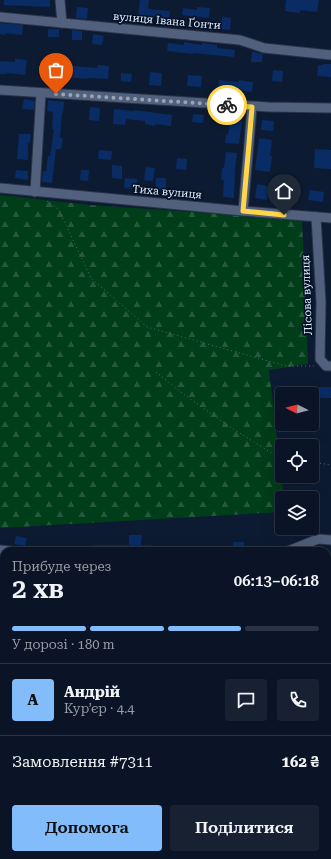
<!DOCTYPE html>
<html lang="uk">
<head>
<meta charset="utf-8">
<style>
	:root { --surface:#0a1426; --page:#182132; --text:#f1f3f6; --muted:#999ea7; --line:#2a3343; --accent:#82bcfa }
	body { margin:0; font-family:"Roboto Serif",serif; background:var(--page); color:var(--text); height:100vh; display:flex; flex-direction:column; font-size:15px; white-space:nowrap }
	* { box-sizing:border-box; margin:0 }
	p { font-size:13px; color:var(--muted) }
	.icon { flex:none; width:22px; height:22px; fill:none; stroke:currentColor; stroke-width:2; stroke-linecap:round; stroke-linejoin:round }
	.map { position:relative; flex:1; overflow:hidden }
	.sheet { position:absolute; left:0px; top:547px; width:331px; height:312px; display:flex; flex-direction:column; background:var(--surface); border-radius:12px 12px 0 0; box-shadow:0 4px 16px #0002,0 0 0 1px var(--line) }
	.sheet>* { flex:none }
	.needle { width:26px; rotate:276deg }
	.buttons { position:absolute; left:275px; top:387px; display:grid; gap:8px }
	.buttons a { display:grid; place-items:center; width:44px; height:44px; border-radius:4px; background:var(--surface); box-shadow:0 4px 16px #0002,0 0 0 1px var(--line); font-size:20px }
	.pin { position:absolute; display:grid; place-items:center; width:34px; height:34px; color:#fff; margin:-41px -17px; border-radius:50% 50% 50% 0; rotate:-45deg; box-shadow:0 0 4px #0007 }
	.pin .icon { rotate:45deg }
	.courier { position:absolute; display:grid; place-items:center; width:40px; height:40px; margin:-20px; border:3px solid #ffd54a; border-radius:50%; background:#fff; color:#222; box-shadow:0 1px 5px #0007 }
	.headline em { font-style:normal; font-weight:600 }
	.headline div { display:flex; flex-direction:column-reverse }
	.headline { display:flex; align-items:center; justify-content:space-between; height:68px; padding:0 12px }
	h1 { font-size:26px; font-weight:600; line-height:30px }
	.bar { display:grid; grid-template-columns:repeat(4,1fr); gap:6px 4px; align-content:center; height:48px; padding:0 12px }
	.bar i { height:5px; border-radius:3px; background:var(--line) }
	.bar .on { background:var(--accent) }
	.bar p { grid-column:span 4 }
	.line { display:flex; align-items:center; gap:10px; padding:0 12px; border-top:1px solid var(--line) }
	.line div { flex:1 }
	.round { display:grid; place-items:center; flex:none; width:42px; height:42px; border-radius:4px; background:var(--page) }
	.action { display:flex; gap:8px; margin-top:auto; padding:8px 12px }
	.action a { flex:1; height:46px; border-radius:4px; background:var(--accent); color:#111; font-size:16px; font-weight:600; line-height:46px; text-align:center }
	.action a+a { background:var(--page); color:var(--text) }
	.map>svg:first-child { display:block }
	.forest { fill:url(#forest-firs) }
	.building { fill:#092c65 }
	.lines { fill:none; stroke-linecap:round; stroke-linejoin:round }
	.minor-casing { stroke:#2d3347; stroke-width:11 }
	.path { stroke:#59657a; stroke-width:1; stroke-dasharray:1 3; stroke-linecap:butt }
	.minor { stroke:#51617d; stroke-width:9 }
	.done { stroke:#98a4b6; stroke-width:4; stroke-dasharray:0 7.2 }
	.route { stroke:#ffd54a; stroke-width:5 }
	.labels { text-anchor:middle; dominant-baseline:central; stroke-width:3.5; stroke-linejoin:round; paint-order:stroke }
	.street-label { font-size:11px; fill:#e3edfd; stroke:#051228 }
</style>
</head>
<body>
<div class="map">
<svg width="331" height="859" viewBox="0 0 331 859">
	<defs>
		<pattern id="forest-firs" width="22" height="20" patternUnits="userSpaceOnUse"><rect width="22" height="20" fill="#003d19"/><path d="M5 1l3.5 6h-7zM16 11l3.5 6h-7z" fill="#25593b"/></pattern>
	</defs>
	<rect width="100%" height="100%" fill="#0d1b32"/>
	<polygon class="forest" points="0,195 89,205 302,219 308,364 269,370 284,498 282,498 282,512 0,528"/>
	<g class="building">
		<polygon points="4,0 50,0 50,7 4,5"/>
		<polygon points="140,0 149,0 148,9 149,9 170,11 169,22 157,20 157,18 138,16"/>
		<polygon points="286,0 319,0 317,12 300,10 300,13 285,11"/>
		<polygon points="77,7 88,8 87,19 76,18"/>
		<polygon points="197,7 210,8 209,18 182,15 183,8 197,10"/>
		<polygon points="222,17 231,18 230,30 221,29"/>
		<polygon points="0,23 23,25 22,35 5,33 5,35 0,34"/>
		<rect x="48" y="29" width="11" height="8"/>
		<polygon points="72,30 82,31 82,40 72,40"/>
		<polygon points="93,34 104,36 102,45 92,44"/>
		<polygon points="184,42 202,45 202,43 217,45 217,48 235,50 234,57 193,53 193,54 167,51 168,43 184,45"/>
		<polygon points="252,52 263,54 262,62 251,62"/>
		<polygon points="15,59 27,60 25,75 7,73 7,74 0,74 0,61 15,62"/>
		<polygon points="41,63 73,65 73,66 97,68 98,65 109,66 108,79 88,78 87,79 77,78 61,77 61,76 41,75"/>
		<polygon points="323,64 331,64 331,77 317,76 318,65 323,65"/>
		<polygon points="273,70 283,71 282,82 272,81"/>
		<polygon points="150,72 162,73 161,86 149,85"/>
		<polygon points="121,73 132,74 131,82 121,81"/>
		<polygon points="188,75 202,76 201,87 187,86"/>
		<polygon points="219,80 239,82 239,80 253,82 252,92 231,89 231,92 218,90"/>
		<polygon points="24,99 35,101 34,110 22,109"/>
		<polygon points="48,100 64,102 63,113 62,113 60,138 63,138 61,149 56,149 52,183 42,182 43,171 46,171 48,156 50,156 54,129 52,129 53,112 47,111"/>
		<polygon points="90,107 100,108 99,121 89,120"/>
		<polygon points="114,109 133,111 134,110 172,115 171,126 155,124 155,126 145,124 145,121 126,119 125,125 113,124"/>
		<polygon points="193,114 204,115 203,123 192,122"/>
		<polygon points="230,118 242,120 239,144 225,143 226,135 228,135"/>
		<polygon points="262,120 274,121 273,131 261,130"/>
		<polygon points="19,134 31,134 30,143 28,143 28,160 17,159"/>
		<polygon points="259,138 272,140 270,156 272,156 270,172 255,170"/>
		<polygon points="315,149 331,150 331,169 314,168"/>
		<polygon points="99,150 112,151 111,160 98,159"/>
		<polygon points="226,152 237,153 235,169 234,198 223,197 224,180 221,180 222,168 224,168"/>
		<polygon points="177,158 187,159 186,170 176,169"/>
		<polygon points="112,165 122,166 122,179 112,178"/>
		<polygon points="146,167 155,168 153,181 144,180"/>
		<polygon points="16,170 28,171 28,180 15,178"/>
		<polygon points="81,170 89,170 88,181 80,180"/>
		<polygon points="125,178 137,179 136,189 124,188"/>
		<rect x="156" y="178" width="10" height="12"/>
		<polygon points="257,184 268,186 267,200 255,198"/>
		<polygon points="310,190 324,192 323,202 308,200"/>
		<polygon points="295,386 306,387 305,394 294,394"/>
		<polygon points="319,387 331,387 331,398 318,398"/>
		<polygon points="129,535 142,535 141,545 129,545"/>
		<polygon points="16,536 27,538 25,546 14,544"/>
		<polygon points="233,542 244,542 244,551 233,550"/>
	</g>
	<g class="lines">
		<g class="minor-casing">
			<g id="minor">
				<polyline points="60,0 62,23"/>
				<polyline points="0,17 240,40 264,48 331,55"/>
				<polyline points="0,90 268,107 331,108"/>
				<polyline points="0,188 243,211 331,218"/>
				<polyline points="35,192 41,93"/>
				<polyline points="243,211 248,155 252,107"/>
				<polyline points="316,217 321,302 320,359 326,366 331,366"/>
				<polyline points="0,550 11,551"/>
				<polyline points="94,551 150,551"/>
				<polyline points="288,551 318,539 331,540"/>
				<polyline points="0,593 4,594"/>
				<polyline points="0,629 4,630"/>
				<polyline points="327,636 331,636"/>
				<polyline points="0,747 4,748"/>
				<polyline points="0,842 4,843"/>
				<polyline points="71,855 77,856 81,859"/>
				<polyline points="154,859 155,855"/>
				<polyline points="218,859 219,855"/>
			</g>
		</g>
		<g class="path">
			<polyline points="47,201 59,210 91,278 147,327 286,366 316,366"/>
			<polyline points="156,372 182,393 230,427 273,454 282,456"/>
			<polyline points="312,462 331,465"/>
		</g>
		<use href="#minor" class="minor"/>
	</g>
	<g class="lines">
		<polyline class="done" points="56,94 227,105"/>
		<polyline class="route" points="227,105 252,107 248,155 243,211 284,215"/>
	</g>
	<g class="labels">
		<g class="street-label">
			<text transform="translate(167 21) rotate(5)">вулиця Івана Ґонти</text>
			<text transform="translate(167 192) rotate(5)">Тиха вулиця</text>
			<text transform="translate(307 295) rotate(-92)">Лісова вулиця</text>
		</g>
	</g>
</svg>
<div class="buttons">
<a><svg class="needle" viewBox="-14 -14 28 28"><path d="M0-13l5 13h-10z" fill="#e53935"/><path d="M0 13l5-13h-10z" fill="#999ea7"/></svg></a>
<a><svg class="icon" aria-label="locate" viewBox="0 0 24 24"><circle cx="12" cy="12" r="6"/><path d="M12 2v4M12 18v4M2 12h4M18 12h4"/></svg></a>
<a><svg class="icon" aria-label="layers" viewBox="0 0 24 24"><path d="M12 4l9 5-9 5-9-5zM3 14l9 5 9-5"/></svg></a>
</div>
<div class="pin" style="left:56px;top:94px;background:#ea580c"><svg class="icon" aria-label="bag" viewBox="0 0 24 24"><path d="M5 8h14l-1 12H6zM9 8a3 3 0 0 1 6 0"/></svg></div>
<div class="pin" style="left:284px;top:215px;background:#1f2937"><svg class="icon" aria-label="home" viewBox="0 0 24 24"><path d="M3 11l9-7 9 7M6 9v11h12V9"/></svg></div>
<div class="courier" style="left:227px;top:105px"><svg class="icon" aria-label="bike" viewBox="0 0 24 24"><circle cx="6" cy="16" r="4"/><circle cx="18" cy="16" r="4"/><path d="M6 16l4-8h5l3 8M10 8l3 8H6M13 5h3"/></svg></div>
<section class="sheet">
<div class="headline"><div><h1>2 хв</h1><p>Прибуде через</p></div><em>06:13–06:18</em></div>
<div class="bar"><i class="on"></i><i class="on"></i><i class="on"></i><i></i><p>У дорозі · 180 m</p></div>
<div class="line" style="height:72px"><b class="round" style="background:var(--accent);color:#111">А</b><div><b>Андрій</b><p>Кур’єр · 4.4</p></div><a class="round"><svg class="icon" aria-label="chat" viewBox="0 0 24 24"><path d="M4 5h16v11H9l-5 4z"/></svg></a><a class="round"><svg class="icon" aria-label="phone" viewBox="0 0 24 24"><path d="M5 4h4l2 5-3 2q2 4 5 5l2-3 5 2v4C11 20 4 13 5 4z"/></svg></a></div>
<div class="line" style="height:52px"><div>Замовлення #7311</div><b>162 ₴</b></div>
<div class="action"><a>Допомога</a><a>Поділитися</a></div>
</section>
</div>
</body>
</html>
